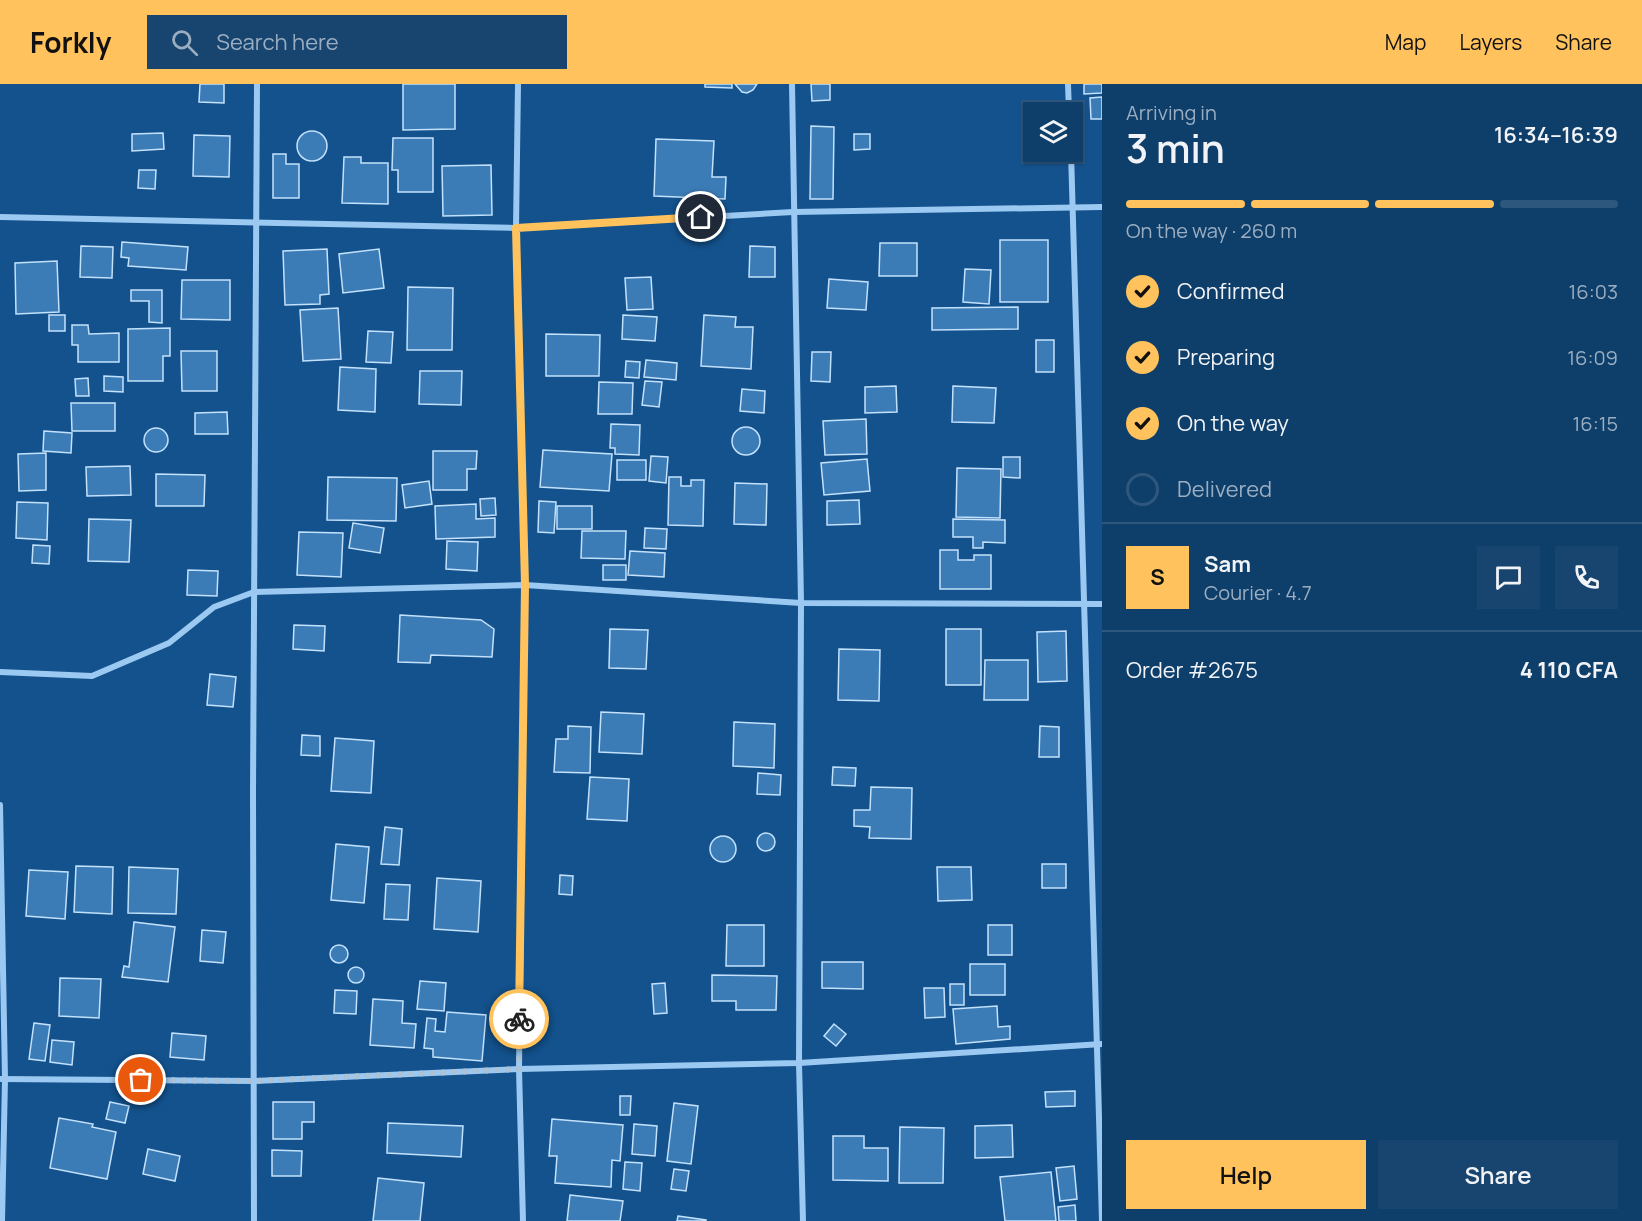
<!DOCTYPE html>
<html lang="en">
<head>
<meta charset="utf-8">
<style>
	:root { --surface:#0e3e6a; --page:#174570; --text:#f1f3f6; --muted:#9baec1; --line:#2e577e; --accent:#ffc25c }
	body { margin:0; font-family:Manrope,sans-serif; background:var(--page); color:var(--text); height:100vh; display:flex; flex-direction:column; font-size:22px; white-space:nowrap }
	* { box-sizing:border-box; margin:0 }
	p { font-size:20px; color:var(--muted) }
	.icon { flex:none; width:33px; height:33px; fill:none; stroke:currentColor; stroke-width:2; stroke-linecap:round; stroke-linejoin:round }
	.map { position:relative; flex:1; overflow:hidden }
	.side { display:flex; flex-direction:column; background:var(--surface); width:540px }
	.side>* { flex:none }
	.tools { position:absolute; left:1023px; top:18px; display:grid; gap:12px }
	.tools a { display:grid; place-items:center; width:60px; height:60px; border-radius:0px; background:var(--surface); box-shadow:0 2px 4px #0004,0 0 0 2px var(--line); font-size:30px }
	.pin { position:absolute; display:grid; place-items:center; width:51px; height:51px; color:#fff; margin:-26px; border:3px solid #fff; border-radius:50%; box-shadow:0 2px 6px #0007 }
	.courier { position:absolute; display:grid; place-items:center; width:60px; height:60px; margin:-30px; border:4px solid #ffc25c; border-radius:50%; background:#fff; color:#222; box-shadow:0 2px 8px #0007 }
	.headline em { font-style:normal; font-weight:600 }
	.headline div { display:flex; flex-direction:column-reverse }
	.headline { display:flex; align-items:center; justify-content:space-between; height:102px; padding:0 24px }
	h1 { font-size:39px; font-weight:600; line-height:45px }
	.bar { display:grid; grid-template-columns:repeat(4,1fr); gap:9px 6px; align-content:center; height:72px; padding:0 24px }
	.bar i { height:8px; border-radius:4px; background:var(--line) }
	.bar .current { background:var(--accent) }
	.bar p { grid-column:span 4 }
	.line { display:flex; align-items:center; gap:15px; padding:0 24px; border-top:2px solid var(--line) }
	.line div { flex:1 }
	.round { display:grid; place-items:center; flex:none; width:63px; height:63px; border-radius:0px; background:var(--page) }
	ol { padding:0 24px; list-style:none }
	li { display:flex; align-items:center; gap:18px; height:66px }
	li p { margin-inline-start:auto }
	li .icon { padding:6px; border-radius:50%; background:var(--accent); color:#111; stroke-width:4 }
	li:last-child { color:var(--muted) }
	li i { width:33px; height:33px; border:3px solid var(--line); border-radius:50% }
	.cta { display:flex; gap:12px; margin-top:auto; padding:12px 24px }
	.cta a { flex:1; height:69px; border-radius:0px; background:var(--accent); color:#111; font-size:24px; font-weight:600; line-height:69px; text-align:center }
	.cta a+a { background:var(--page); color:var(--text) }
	header { display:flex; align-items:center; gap:36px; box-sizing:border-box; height:84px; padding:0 30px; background:var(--accent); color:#111 }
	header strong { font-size:28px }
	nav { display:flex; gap:33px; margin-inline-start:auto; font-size:21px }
	.search { width:420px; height:54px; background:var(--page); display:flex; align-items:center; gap:15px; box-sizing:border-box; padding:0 21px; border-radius:0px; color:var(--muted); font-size:22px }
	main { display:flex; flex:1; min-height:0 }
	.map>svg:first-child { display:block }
	.building { fill:#3c7cb6; stroke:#c3e1fc; stroke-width:1.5 }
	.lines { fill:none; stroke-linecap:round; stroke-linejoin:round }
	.minor { stroke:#9cc9f1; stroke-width:6 }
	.done { stroke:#acc2d7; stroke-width:6; stroke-dasharray:0 10.8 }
	.route { stroke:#ffc25c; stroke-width:8 }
</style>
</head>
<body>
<header>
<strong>Forkly</strong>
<div class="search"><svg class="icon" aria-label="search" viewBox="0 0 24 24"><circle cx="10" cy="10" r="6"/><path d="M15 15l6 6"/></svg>Search here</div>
<nav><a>Map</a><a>Layers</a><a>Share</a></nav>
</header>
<main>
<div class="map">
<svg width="1102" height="1137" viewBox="0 0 1102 1137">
	<rect width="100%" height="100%" fill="#13528d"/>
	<g class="building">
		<polygon points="200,0 224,0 224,19 199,18"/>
		<polygon points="403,0 455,0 455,45 403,46"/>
		<polygon points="705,0 732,0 732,4 705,3"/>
		<polygon points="735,0 757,0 753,6 747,9 742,8"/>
		<polygon points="811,0 830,0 830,16 812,17"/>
		<polygon points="1084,0 1102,0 1102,9 1084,10"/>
		<polygon points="1102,13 1102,35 1091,35 1090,14"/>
		<polygon points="1030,26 1046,26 1046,28 1034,28 1034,68 1054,68 1054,75 1031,76"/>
		<polygon points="811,42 834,43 833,115 810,115"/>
		<circle cx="312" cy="62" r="15"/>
		<polygon points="163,49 164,65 132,67 132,50"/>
		<polygon points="854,50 870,50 870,65 854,66"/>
		<polygon points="194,51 230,52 229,93 193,92"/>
		<polygon points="393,54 433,54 433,108 398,108 398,86 392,86"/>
		<polygon points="656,55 714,57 712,93 726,93 725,115 654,112"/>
		<polygon points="273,70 286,70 286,80 299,80 299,114 273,114"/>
		<polygon points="344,73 361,73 361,79 388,79 388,120 342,119"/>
		<polygon points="491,81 492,131 443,132 442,82"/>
		<polygon points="139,86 156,86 155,105 138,104"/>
		<rect x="1000" y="156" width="48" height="62"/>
		<polygon points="122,158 188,163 186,186 128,182 129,174 121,173"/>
		<polygon points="880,159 917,159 917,192 879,192"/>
		<polygon points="81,162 113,163 112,194 80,193"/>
		<polygon points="750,162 775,163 775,193 749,193"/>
		<polygon points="327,165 329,210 320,211 320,220 285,221 283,167"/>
		<polygon points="379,165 384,204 343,209 339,170"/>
		<polygon points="57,177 59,228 16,230 15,179"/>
		<polygon points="965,185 991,186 989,220 963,218"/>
		<polygon points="651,193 653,225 627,226 625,194"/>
		<polygon points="829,195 868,198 866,226 827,224"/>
		<polygon points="182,196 230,196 230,236 181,235"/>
		<polygon points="408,203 453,204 452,266 407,266"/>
		<polygon points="131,206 162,206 162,239 149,238 149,217 131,217"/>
		<polygon points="1018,223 1018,245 932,246 932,224"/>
		<polygon points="338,224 341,275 303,277 300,226"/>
		<rect x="49" y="231" width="16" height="16"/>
		<polygon points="623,231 657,233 655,257 622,255"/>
		<polygon points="704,231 736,233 735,243 753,243 751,285 701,282"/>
		<polygon points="72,241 88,241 89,250 119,249 119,278 78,278 78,261 72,261"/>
		<polygon points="170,244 170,272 163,272 163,297 128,297 128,245"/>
		<polygon points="368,247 393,248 391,279 366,278"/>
		<polygon points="546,250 600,251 599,292 546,292"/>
		<rect x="1036" y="256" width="18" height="32"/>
		<polygon points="181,267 217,267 217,307 182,307"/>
		<polygon points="812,268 831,268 830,298 811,297"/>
		<polygon points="646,276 677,279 676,296 644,293"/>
		<polygon points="626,277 640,278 639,294 625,293"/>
		<polygon points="340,283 376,285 375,328 338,326"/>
		<polygon points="420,287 462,287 461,321 419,320"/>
		<polygon points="104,292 123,293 123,308 104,307"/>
		<polygon points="88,294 89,312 76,312 75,295"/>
		<polygon points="645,297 662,298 659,323 642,321"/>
		<polygon points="599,298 633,299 632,330 598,330"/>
		<polygon points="896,302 897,328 865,329 865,303"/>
		<polygon points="953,302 996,304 994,339 952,338"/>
		<polygon points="742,305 765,307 764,329 740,327"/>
		<polygon points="71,319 115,319 115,347 72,347"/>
		<polygon points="227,328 228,350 195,350 195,329"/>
		<polygon points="866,335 867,370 825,371 823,337"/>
		<polygon points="611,340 640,341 639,371 615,370 615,364 610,364"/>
		<circle cx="746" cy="357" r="14"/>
		<circle cx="156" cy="356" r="12"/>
		<polygon points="44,347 72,349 71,369 43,367"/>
		<polygon points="543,366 612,370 609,407 540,403"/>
		<polygon points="433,367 477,367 476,385 467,385 467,406 433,406"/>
		<polygon points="46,369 46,406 19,407 18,370"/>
		<polygon points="651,372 668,373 666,399 649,397"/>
		<polygon points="1003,373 1020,373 1020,394 1003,393"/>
		<polygon points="867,375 870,407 824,411 821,379"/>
		<rect x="617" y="376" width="29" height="20"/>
		<polygon points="130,382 131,411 87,412 86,383"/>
		<polygon points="957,384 1001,385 1000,434 956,433"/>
		<polygon points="156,390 205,391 204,422 156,422"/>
		<polygon points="328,393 397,394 396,437 327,436"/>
		<polygon points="669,393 681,393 681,402 691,402 691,396 704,396 703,442 668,441"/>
		<polygon points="429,397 432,420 405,424 402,401"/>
		<polygon points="735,399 767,400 766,441 734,440"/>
		<polygon points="495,414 496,431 481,432 480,415"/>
		<polygon points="859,416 860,440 827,441 827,417"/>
		<polygon points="539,417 556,418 554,449 538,448"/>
		<polygon points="17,418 48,419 47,456 16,454"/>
		<polygon points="476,420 476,435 495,434 495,453 436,455 435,422"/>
		<rect x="557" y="422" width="35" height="23"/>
		<polygon points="89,435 131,436 129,478 88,477"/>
		<polygon points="953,435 1005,436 1005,459 983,458 983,464 973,464 973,453 953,453"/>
		<polygon points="353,439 384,444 380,469 349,464"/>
		<polygon points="645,444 667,445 666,465 644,464"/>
		<polygon points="582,447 626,447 625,475 581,474"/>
		<polygon points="299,448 343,449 341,493 297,491"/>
		<polygon points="447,457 478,458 477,487 446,485"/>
		<polygon points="33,461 50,462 49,480 32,479"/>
		<polygon points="940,466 958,466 958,476 974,476 974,471 991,471 991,505 940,505"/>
		<polygon points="630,467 665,469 664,493 628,491"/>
		<rect x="603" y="481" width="23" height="15"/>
		<polygon points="188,486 218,487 217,512 187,511"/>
		<polygon points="400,531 481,536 494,545 492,573 431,571 430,579 398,578"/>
		<polygon points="294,541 325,542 324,567 293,565"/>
		<polygon points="610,545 648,546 646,585 609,584"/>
		<rect x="946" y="545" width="35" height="56"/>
		<polygon points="1066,547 1067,597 1038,598 1037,548"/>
		<polygon points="839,565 880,566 879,617 838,616"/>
		<polygon points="985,576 1028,576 1028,616 984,616"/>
		<polygon points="210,590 236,593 233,623 207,621"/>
		<polygon points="601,628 644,630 642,670 599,668"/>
		<polygon points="734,638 775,640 774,684 733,682"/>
		<polygon points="568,642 591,643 590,689 554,688 556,655 568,655"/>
		<polygon points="1040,642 1059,643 1059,673 1039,673"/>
		<polygon points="302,651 320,652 320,672 301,671"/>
		<polygon points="335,654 374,657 371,709 331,707"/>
		<polygon points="833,683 856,684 855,702 832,701"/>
		<polygon points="758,689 781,691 780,711 757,710"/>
		<polygon points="590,693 629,695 627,737 587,735"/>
		<polygon points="871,703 912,704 911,755 869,754 870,743 854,742 854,726 870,726"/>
		<polygon points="385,743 402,745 399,781 381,780"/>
		<circle cx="766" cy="758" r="9"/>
		<circle cx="723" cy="765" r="13"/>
		<polygon points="336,760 369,763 364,819 331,816"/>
		<rect x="1042" y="780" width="24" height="24"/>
		<polygon points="76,782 113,783 112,830 74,828"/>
		<polygon points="129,783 178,785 176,830 128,829"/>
		<polygon points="937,783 971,783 972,816 938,817"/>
		<polygon points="29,786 68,788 65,835 26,832"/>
		<polygon points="560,791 573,792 572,811 559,810"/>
		<polygon points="437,794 481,797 478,848 434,845"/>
		<polygon points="386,800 410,801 408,836 384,835"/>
		<polygon points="134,838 175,843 168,898 122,893 124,882 129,883"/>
		<polygon points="727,841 764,841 764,882 726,882"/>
		<rect x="988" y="841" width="24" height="30"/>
		<polygon points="202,846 226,848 223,879 200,877"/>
		<circle cx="339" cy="870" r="9"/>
		<polygon points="822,878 863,878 863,905 822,904"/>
		<rect x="970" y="880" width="35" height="31"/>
		<circle cx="356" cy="891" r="8"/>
		<polygon points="712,891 777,892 776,926 736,926 736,917 712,917"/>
		<polygon points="60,894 101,895 99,934 59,932"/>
		<polygon points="420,897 446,899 444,927 417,925"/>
		<polygon points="665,899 667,929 654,930 652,900"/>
		<rect x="950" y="900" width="14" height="21"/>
		<polygon points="924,904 944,904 945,933 925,934"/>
		<polygon points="335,906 357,907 356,930 334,929"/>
		<polygon points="373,915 403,917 402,939 416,940 414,964 370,961"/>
		<polygon points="997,922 998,943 1010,942 1010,955 956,960 953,925"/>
		<polygon points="447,928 486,931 482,977 433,973 433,965 424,964 427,934 436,935 435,947 445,948"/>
		<polygon points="34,939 50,941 45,977 29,975"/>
		<polygon points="834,940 846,950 836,962 824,952"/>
		<polygon points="172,949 206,952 204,976 170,973"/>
		<polygon points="52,956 74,958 72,981 50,978"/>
		<polygon points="1075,1007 1075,1022 1046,1023 1045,1008"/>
		<polygon points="620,1012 631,1012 630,1031 620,1031"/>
		<polygon points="110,1018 129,1022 125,1039 106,1035"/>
		<polygon points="273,1018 314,1018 314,1038 302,1038 302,1055 273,1055"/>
		<polygon points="674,1019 698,1022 691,1080 667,1077"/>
		<polygon points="59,1034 93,1040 92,1043 116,1048 107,1095 50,1084"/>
		<polygon points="552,1035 623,1041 620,1077 612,1076 611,1103 555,1099 557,1072 549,1072"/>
		<polygon points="388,1039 463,1042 461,1073 387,1069"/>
		<polygon points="634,1040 657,1042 655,1072 632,1070"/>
		<polygon points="1012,1041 1013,1073 975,1074 975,1042"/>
		<polygon points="900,1043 944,1044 943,1099 899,1099"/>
		<polygon points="833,1052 864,1052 864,1064 888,1064 888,1097 833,1096"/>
		<polygon points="148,1065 180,1072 175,1097 143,1090"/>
		<polygon points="272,1066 302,1067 301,1092 272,1092"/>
		<polygon points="625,1078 642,1079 640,1107 623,1105"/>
		<polygon points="1074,1082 1077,1115 1060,1117 1056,1084"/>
		<polygon points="674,1085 689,1087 686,1107 671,1105"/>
		<polygon points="1051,1088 1056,1137 1005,1137 1000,1093"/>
		<polygon points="378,1094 424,1099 420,1137 373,1137"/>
		<polygon points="570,1111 623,1117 620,1137 567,1137"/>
		<polygon points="1075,1121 1076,1137 1059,1137 1058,1123"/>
		<polygon points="678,1132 706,1136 706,1137 677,1137"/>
	</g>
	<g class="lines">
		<g class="minor">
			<polyline points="518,0 516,144 525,501 519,985 523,1137"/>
			<polyline points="792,0 801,519 799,979 803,1137"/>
			<polyline points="1068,0 1069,28"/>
			<polyline points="1071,68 1102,1137"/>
			<polyline points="0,133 516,144 793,128 1102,123"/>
			<polyline points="0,588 92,592 169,559 214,523 254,508 525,501 801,519 1102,520"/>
			<polyline points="0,721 5,995 2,1137"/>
			<polyline points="0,995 254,997 519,985 799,979 1102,960"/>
			<polyline points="254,1137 253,707 257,0"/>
		</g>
	</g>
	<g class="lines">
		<polyline class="done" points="141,996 254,997 519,985 519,935"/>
		<polyline class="route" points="519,935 525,501 516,144 701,133"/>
	</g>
</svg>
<div class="tools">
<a><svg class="icon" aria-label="layers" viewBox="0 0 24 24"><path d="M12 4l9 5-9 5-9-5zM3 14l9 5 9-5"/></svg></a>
</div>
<div class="pin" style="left:141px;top:996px;background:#ea580c"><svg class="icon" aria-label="bag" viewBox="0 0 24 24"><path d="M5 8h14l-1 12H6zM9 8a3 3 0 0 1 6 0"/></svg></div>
<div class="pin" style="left:701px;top:133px;background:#1f2937"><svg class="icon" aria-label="home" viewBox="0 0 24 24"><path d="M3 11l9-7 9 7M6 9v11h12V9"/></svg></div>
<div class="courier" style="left:519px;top:935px"><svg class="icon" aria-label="bike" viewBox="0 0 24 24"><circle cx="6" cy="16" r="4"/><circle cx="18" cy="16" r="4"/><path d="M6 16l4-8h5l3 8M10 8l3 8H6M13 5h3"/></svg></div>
</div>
<section class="side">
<div class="headline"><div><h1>3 min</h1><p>Arriving in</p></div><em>16:34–16:39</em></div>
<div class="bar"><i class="current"></i><i class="current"></i><i class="current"></i><i></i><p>On the way · 260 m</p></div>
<ol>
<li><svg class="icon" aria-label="check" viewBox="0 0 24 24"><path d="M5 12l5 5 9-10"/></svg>Confirmed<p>16:03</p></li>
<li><svg class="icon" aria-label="check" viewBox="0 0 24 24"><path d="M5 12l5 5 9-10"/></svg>Preparing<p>16:09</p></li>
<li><svg class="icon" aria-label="check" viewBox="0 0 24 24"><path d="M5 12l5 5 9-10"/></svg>On the way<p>16:15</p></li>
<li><i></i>Delivered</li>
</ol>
<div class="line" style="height:108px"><b class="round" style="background:var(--accent);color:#111">S</b><div><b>Sam</b><p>Courier · 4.7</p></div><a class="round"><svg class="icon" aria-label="chat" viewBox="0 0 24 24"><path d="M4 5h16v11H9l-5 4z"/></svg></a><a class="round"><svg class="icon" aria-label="phone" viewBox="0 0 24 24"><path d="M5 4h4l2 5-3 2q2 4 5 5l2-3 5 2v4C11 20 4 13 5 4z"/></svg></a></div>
<div class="line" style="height:78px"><div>Order #2675</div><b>4 110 CFA</b></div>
<div class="cta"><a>Help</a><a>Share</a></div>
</section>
</main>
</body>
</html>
